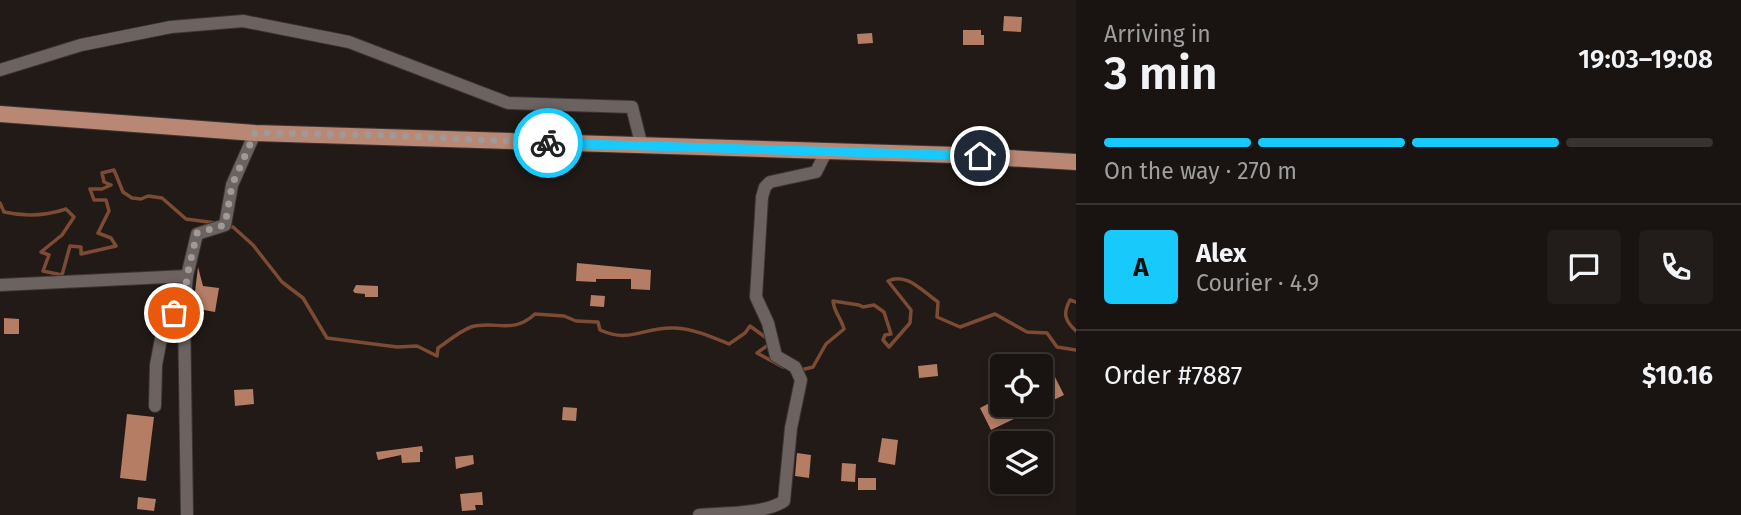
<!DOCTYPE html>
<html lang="en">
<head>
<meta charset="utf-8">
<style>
	:root { --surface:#191411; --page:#221d1a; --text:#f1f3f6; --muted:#9f9e9f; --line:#373331; --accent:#18cafc }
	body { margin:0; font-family:"Fira Sans",sans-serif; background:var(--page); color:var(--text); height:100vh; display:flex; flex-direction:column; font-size:26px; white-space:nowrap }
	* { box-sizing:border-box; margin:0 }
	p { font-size:23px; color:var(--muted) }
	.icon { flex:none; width:38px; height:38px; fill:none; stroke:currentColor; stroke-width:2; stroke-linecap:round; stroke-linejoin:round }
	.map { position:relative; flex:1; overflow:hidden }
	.side { display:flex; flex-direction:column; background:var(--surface); width:665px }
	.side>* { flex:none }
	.fabs { position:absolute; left:990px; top:354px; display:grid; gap:14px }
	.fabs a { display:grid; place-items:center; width:63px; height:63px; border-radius:7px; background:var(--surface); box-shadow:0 4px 10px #0003,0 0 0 2px var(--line); font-size:35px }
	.pin { position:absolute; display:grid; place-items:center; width:60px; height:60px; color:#fff; margin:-30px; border:4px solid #fff; border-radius:50%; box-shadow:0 2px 7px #0007 }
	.courier { position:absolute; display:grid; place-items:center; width:70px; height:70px; margin:-35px; border:5px solid #18cafc; border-radius:50%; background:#fff; color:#222; box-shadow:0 2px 9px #0007 }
	.head em { font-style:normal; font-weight:600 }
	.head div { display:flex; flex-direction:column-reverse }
	.head { display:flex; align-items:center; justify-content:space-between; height:119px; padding:0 28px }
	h1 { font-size:46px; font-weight:600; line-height:52px }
	.bar { display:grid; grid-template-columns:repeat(4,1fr); gap:10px 7px; align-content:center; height:84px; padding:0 28px }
	.bar i { height:9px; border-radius:5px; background:var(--line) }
	.bar .active { background:var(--accent) }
	.bar p { grid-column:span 4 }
	.line { display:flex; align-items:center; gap:18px; padding:0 28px; border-top:2px solid var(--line) }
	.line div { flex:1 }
	.round { display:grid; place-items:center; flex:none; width:74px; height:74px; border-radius:7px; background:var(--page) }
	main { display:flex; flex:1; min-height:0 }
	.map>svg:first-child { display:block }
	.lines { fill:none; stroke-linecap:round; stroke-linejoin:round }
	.stream { stroke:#7d4a33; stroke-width:3.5 }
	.building { fill:#b57d64 }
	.minor-casing { stroke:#3a3534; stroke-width:14 }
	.major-casing { stroke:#3a3534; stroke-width:18 }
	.minor { stroke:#6c6360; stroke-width:12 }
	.major { stroke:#b88874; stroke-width:16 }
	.done { stroke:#9f9a97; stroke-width:7; stroke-dasharray:0 12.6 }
	.route { stroke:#18cafc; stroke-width:9 }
</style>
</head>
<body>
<main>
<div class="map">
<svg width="1076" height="515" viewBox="0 0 1076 515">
	<rect width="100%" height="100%" fill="#211a17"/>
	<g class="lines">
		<g class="stream">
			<path d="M0,203l4,9c22,5 41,4 62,-3l8,8 -12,18 -21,17 8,3 -6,16 19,4 8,-29 11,1v7l35,-8 -5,-8 -13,-5 11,-22 -3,-11h-12l-4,-11h12l9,-4 -7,-3 -2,-9 12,-3 9,22 9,6 9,1 7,-3 14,2 24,21 30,4"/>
			<path d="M227,226l6,1 20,18 29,37 21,16 24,40 70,9 20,-1 20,10 1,-8c9,-6 22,-17 33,-21 25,-7 41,8 64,-13l29,2 12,5 22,1 2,8c32,14 44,-4 75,-2 19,1 37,9 54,16l16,-11 5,-7 15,11"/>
			<path d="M1076,302l-6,-2c-7,13 -6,20 6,31"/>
			<polyline points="768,345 757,353 783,367"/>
			<path d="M801,370l12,-3 13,-23 18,-15c-3,-11 -10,-17 -11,-28l26,4 4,2 11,-2 10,7 7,22 -6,1 -2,5 6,7 21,-24 1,-13 -23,-29c19,-9 34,10 50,21l-1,15 23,10 35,-13 32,18 20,1 10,14 19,3"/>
		</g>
	</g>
	<g class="building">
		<polygon points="1004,16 1022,17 1021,32 1003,31"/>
		<polygon points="963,30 981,30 981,35 984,35 984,45 963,45"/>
		<polygon points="872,33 873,43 858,44 857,34"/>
		<polygon points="577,263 651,270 650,290 631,289 631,279 596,279 596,282 576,281"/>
		<polygon points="198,267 203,286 219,288 215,312 193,308"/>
		<polygon points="356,285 378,286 378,297 365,297 365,294 355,293 353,291"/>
		<polygon points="591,295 605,296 604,307 590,306"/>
		<polygon points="4,318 19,319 19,334 4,334"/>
		<polygon points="937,364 938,376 919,378 918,366"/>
		<polygon points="1054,375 1064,395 991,430 980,408 1003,396 1003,404 1041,404 1041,381"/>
		<polygon points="253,389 254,404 235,406 234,390"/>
		<polygon points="563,407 577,408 576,421 562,420"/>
		<polygon points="127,414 154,417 146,481 120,478"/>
		<polygon points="882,438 898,440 895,465 878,462"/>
		<polygon points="422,446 423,452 420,452 420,462 402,463 401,455 378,460 376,452"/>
		<polygon points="797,453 811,455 809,478 795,476"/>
		<polygon points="473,455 474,464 456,469 455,457"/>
		<polygon points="842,463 856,464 855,482 841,481"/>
		<rect x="858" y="478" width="18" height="12"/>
		<polygon points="482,492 483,505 475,505 476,510 462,511 460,494"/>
		<polygon points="138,497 156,499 154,511 137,509"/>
	</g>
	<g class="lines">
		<g class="minor-casing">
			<g id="minor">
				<polyline points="0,70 81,45 171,27 243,21 349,42 508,103 632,107 642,147"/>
				<polyline points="0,285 187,276"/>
				<polyline points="155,406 156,365 165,318 184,309"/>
				<polyline points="187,515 184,309 187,276 197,234 225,225 232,185 255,133"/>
				<path d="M699,515c24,-2 66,-1 85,-14l7,-73 10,-48 -6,-13 -19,-11 -8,-33 -12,-26 6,-100 3,-10 5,-5 46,-10 10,-20"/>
			</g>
		</g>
		<g class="major-casing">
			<polyline id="major" points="0,114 255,133 956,155 1076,162"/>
		</g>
		<use href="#minor" class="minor"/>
		<use href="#major" class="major"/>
	</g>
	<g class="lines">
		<polyline class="done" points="174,313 184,309 187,276 197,233 225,225 232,185 255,133 380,135 548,143"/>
		<polyline class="route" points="548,143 980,156"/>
	</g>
</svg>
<div class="fabs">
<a><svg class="icon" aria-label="locate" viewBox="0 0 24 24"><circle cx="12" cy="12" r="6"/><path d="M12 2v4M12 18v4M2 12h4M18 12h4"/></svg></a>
<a><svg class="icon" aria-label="layers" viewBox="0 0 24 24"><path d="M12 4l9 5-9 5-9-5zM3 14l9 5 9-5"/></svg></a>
</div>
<div class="pin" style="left:174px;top:313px;background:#ea580c"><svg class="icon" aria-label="bag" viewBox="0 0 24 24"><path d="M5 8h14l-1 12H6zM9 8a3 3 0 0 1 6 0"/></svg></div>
<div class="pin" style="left:980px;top:156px;background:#1f2937"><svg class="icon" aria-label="home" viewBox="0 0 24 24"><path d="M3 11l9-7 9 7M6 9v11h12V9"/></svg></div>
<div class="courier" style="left:548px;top:143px"><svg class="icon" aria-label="bike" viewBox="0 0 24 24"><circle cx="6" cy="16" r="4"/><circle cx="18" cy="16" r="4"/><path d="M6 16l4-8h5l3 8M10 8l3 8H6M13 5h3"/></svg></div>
</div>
<section class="side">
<div class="head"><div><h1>3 min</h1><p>Arriving in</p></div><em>19:03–19:08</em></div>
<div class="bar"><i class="active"></i><i class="active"></i><i class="active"></i><i></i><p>On the way · 270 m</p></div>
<div class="line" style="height:126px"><b class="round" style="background:var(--accent);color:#111">A</b><div><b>Alex</b><p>Courier · 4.9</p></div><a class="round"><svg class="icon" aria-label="chat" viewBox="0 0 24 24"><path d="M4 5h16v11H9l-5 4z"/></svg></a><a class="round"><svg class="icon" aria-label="phone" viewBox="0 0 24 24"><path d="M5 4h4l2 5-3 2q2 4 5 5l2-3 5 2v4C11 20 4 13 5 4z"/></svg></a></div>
<div class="line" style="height:91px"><div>Order #7887</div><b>$10.16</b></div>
</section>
</main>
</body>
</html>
